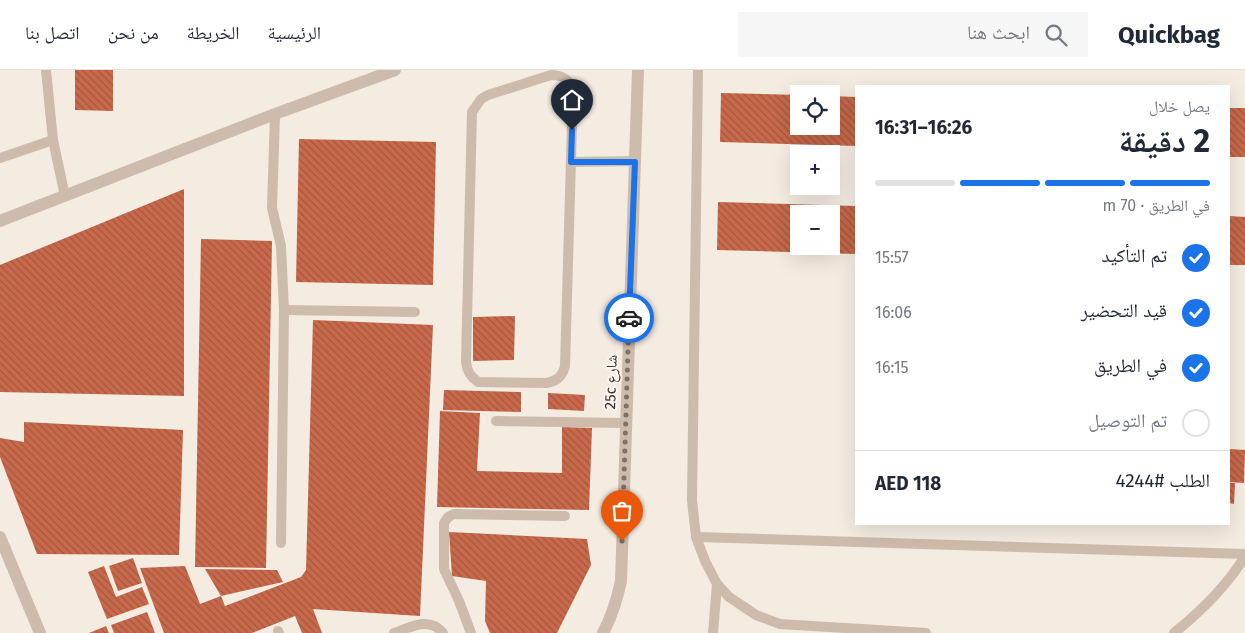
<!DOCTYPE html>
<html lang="ar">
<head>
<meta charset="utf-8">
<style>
	:root { --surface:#fff; --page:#f6f6f7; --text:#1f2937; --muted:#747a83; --line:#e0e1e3; --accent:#1a73e8 }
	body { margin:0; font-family:"Fira Sans","Noto Naskh Arabic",sans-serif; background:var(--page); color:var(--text); direction:rtl; height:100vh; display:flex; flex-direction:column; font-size:19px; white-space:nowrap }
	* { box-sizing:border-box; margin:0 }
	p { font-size:16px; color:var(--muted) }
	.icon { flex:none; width:28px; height:28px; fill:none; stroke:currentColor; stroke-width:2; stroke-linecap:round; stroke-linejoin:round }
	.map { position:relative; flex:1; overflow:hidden; direction:ltr }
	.drawer { position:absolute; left:855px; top:15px; width:375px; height:440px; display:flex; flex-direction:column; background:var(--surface); border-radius:0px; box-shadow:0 5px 20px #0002; direction:rtl }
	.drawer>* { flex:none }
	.tools { position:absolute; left:790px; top:15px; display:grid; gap:10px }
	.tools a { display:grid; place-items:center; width:50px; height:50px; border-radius:0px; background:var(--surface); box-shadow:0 5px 20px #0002; font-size:25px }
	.pin { position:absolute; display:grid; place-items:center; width:42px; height:42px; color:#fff; margin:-51px -21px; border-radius:50% 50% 50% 0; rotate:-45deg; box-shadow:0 0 5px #0007 }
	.pin .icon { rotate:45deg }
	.courier { position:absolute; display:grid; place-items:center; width:50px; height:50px; margin:-25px; border:4px solid #1a73e8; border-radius:50%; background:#fff; color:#222; box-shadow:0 1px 6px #0007 }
	.head em { font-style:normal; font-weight:700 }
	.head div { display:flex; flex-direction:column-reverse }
	.head { display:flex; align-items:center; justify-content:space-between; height:85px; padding:0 20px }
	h1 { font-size:32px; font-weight:700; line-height:38px }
	.bar { display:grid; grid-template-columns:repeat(4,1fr); gap:8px 5px; align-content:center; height:60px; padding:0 20px }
	.bar i { height:6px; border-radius:4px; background:var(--line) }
	.bar .on { background:var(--accent) }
	.bar p { grid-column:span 4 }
	.line { display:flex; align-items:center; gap:12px; padding:0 20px; border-top:1px solid var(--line) }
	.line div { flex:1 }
	ol { padding:0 20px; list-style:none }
	li { display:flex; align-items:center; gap:15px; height:55px }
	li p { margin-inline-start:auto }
	li .icon { padding:5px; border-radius:50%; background:var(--accent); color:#fff; stroke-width:4 }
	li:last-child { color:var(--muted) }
	li i { width:28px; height:28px; border:2px solid var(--line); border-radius:50% }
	header { display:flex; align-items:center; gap:30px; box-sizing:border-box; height:70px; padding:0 25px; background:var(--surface); border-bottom:1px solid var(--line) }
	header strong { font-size:24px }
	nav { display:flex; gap:28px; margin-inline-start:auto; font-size:18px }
	.search { width:350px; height:45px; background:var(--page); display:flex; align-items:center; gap:12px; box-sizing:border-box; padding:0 18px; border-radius:0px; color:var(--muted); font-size:19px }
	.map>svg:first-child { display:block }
	.building { fill:url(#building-back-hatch); fill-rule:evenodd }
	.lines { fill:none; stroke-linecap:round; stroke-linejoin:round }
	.service { stroke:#cdbbac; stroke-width:10 }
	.tertiary { stroke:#cdbbac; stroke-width:12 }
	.done { stroke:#7c716b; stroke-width:5; stroke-dasharray:0 9 }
	.route { stroke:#1a73e8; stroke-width:6 }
	.labels { text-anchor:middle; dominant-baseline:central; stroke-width:4; stroke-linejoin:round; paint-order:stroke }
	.street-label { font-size:15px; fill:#3b302b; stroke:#fbf5ee }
</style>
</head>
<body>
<header>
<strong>Quickbag</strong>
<div class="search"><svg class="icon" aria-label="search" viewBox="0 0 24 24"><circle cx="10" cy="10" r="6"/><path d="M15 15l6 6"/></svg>ابحث هنا</div>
<nav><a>الرئيسية</a><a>الخريطة</a><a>من نحن</a><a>اتصل بنا</a></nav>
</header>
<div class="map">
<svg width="1245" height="563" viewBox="0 0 1245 563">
	<defs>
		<pattern id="building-back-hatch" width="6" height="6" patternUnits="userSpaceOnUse" patternTransform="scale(1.25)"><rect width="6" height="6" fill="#c8694b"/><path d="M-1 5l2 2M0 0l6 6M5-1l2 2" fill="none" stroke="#a4573f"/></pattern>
	</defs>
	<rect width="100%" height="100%" fill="#f4ebe1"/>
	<g class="building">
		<polygon points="75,0 113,0 113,41 75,40"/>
		<polygon points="721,23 799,25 799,56 831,56 831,26 856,27 856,76 720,72"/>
		<rect x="1229" y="38" width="16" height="49"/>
		<polygon points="299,69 436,72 433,215 296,212"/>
		<polygon points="184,119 184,326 0,322 0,195"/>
		<path d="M718,132l138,4v48l-139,-4zM799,144h32v32h-32z"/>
		<polygon points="1229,146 1245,147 1245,195 1229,195"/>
		<polygon points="201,169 272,171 266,498 195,497"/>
		<polygon points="515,246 514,290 473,291 473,247"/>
		<polygon points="313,250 433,255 420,546 313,539 322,563 302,563 295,546 252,563 164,563 140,498 185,496 200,534 221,526 225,536 301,507 306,500"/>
		<polygon points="444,320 521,322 521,342 443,340"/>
		<polygon points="548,323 585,325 584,341 548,339"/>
		<polygon points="440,341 480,343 477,401 562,403 562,357 592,358 589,440 437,437"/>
		<polygon points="24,352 183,360 179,485 37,484 0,387 0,368 24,372"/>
		<polygon points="1229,379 1245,380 1244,413 1229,412"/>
		<polygon points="1229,413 1235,413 1234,434 1229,433"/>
		<polygon points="449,462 587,469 591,495 557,563 490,563 485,551 486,511 452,506"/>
		<polygon points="133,488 142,513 118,521 109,496"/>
		<polygon points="104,496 116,527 142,517 149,534 107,549 88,502"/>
		<polygon points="205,499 277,500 283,512 221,526"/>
		<polygon points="147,542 155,563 114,563 111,555"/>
		<polygon points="106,556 109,563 89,563"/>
	</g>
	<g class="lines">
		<g class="service">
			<polyline points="46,0 53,70 65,126"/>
			<polyline points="698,0 692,430 696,467 705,491 717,514 729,527 756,545 780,554 926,563"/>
			<path d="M551,5c11,0 18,4 22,15l-8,276c-3,11 -8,15 -19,17l-68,-1c-8,-6 -11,-11 -12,-20l6,-250 9,-13 7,-4z"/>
			<polyline points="275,44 272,138 281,176 284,240 281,473"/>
			<polyline points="0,88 53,70"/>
			<polyline points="571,92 635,91"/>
			<polyline points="284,240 415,242"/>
			<polyline points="496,351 626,353"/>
			<polyline points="696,467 1245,484"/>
			<polyline points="278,561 279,563"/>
			<path d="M394,563c17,-6 35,-17 49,0"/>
			<polyline points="471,563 459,531 444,499 444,453 448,447 454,444 565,446"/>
			<polyline points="713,563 717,514"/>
			<path d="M1174,563c27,-22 53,-47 71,-77"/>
		</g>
		<g class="tertiary">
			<polyline points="0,151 275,44 395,0"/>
			<polyline points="0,467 40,563"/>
			<path d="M603,563c9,-17 14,-33 18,-52l17,-511"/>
		</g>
	</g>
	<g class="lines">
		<polyline class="done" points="622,471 629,248"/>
		<polyline class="route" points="572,60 571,92 635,92 629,248"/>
	</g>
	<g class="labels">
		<g class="street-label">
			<text transform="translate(611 312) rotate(-88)">25c شارع</text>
		</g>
	</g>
</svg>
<div class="tools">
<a><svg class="icon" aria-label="locate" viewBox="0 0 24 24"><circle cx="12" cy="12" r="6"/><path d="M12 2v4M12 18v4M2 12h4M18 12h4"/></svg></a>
<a>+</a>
<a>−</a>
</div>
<div class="pin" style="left:622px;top:471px;background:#ea580c"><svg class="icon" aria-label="bag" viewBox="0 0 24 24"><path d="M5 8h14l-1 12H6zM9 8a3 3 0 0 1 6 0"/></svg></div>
<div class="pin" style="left:572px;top:60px;background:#1f2937"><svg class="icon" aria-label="home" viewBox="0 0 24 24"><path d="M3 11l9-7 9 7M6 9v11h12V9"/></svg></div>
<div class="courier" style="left:629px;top:248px"><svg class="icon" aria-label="car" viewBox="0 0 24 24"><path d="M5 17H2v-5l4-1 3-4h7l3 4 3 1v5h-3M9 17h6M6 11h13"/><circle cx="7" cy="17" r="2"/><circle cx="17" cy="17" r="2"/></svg></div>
<section class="drawer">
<div class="head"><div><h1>2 دقيقة</h1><p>يصل خلال</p></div><em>16:26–16:31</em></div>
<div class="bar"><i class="on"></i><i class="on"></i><i class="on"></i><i></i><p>في الطريق · 70 m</p></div>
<ol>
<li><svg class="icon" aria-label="check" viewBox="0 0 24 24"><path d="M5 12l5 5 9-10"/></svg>تم التأكيد<p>15:57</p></li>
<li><svg class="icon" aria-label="check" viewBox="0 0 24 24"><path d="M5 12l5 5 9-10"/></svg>قيد التحضير<p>16:06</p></li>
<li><svg class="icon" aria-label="check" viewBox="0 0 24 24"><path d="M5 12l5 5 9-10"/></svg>في الطريق<p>16:15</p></li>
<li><i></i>تم التوصيل</li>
</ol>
<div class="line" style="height:65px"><div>الطلب #4244</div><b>AED 118</b></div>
</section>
</div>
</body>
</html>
